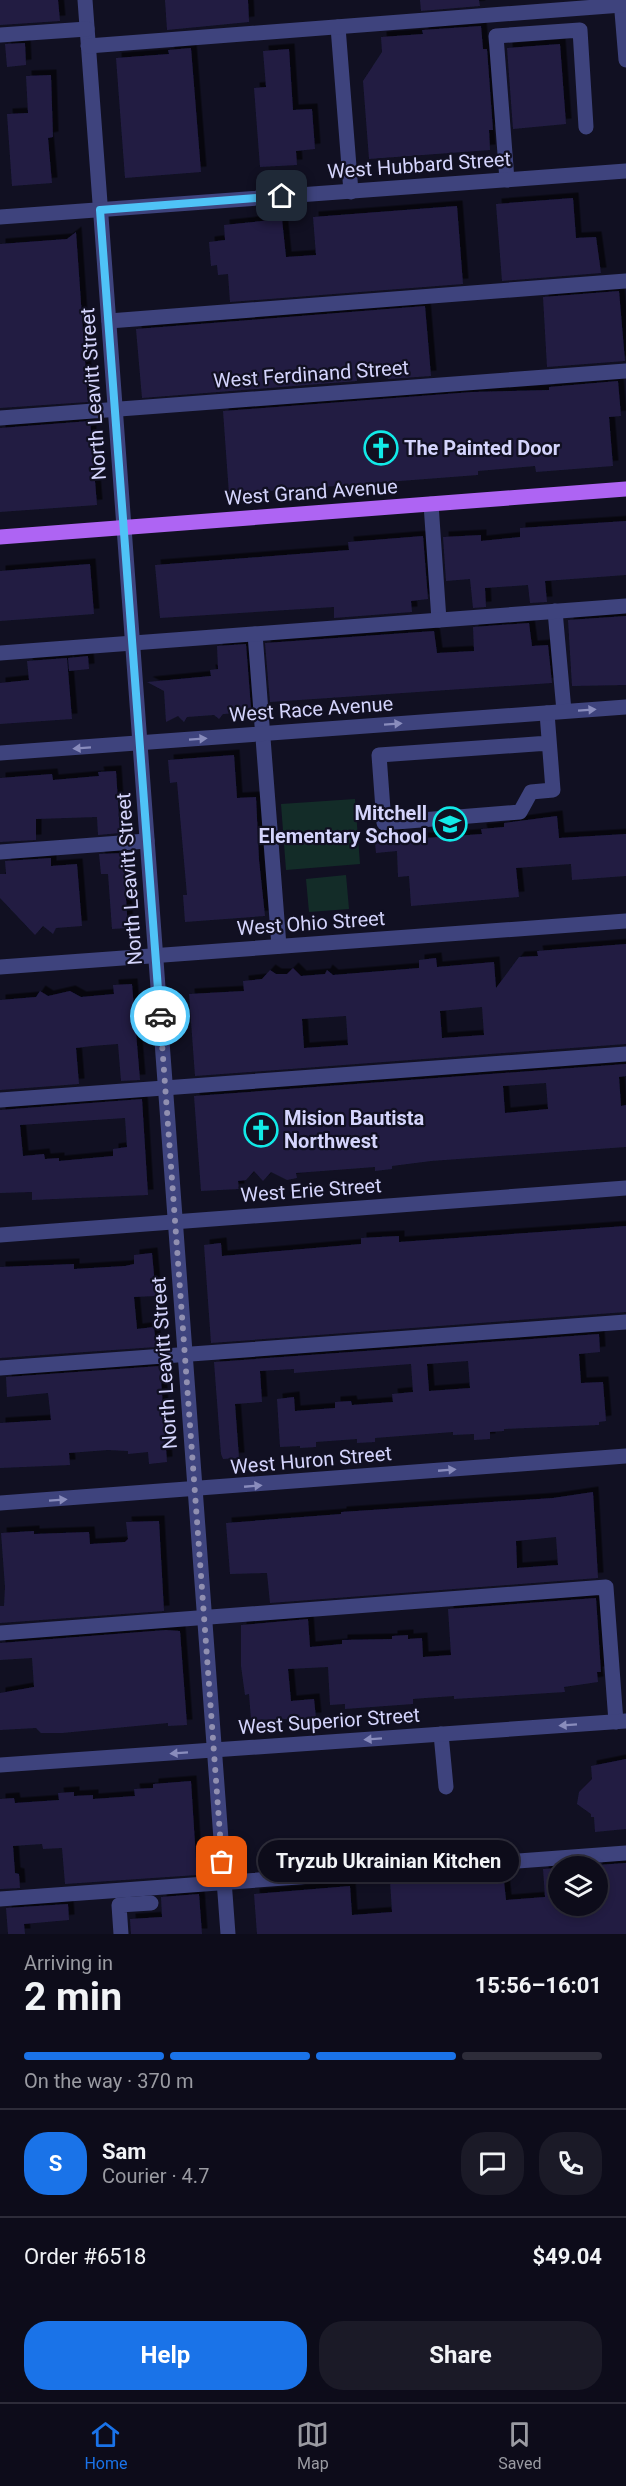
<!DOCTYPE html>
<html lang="en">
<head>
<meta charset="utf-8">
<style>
	:root { --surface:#0d0c1a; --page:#1b1a27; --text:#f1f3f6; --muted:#9a9ba2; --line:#2d2c39; --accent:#1a73e8 }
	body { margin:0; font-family:Roboto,sans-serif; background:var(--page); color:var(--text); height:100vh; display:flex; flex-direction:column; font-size:22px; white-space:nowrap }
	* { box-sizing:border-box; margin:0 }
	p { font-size:20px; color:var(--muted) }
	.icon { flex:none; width:33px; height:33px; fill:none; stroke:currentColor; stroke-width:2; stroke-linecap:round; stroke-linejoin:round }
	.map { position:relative; height:1934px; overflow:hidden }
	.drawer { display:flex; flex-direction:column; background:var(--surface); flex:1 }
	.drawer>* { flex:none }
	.buttons { position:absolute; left:548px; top:1856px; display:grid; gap:12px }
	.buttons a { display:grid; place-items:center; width:60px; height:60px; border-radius:50%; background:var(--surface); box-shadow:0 3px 9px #0003,0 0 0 2px var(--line); font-size:30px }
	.pin { position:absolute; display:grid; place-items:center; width:51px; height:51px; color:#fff; margin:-26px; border-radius:12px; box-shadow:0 3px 9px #0006 }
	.courier { position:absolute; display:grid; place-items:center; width:60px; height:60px; margin:-30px; border:4px solid #4fc3f7; border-radius:50%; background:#fff; color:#222; box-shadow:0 2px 8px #0007 }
	.bubble { position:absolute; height:42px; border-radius:21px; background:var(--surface); box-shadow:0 3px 9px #0003,0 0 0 2px var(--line); font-size:20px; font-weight:700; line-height:42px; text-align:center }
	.headline em { font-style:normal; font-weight:700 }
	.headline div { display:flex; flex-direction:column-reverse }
	.headline { display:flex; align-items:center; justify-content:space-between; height:102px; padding:0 24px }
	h1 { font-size:39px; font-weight:700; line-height:45px }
	.bar { display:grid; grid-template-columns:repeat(4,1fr); gap:9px 6px; align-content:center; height:72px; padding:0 24px }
	.bar i { height:8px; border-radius:4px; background:var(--line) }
	.bar .current { background:var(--accent) }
	.bar p { grid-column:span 4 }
	.line { display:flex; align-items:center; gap:15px; padding:0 24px; border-top:2px solid var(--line) }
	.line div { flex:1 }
	.round { display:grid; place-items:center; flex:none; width:63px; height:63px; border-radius:24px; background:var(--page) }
	.button { display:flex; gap:12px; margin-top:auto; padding:12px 24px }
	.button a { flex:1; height:69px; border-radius:24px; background:var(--accent); color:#fff; font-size:24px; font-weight:700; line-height:69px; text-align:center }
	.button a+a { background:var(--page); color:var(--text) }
	.tab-bar { display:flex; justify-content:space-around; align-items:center; height:84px; border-top:2px solid var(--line); background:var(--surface); font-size:16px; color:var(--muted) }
	.tab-bar a { display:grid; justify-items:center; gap:3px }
	.tab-bar .current { color:var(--accent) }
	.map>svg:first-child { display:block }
	.green { fill:#132c28 }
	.building { fill:#211d42; fill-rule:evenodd; filter:url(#shadow) }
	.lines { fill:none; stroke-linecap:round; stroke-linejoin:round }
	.minor { stroke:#3e437d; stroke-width:15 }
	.major { stroke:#ae64f3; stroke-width:15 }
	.oneway { fill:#898cbc }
	.done { stroke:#908fb0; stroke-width:6; stroke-dasharray:0 10.8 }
	.route { stroke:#4fc3f7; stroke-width:8 }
	.labels { text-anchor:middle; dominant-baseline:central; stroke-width:4.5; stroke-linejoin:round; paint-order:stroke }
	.street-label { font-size:20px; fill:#d4d4fc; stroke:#111022 }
	.poi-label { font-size:20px; font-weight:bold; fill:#d4d4fc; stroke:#111022; text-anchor:start }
</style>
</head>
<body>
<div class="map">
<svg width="626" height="1934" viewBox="0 0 626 1934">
	<defs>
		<filter id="shadow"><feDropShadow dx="5.5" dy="-5.5" stdDeviation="0" flood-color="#0009"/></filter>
	</defs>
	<rect width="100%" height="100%" fill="#111022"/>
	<g class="green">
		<polygon points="355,799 360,864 286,870 281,804"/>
		<polygon points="346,875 349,909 309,912 306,879"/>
	</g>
	<g class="building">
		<polygon points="0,0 58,0 60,21 0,25"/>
		<polygon points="165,0 248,0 249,22 167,30"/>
		<polygon points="420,0 479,0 480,6 421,11"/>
		<polygon points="481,26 483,49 487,49 493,130 489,130 490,150 369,159 363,81 382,52 381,37 423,34 422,30"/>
		<polygon points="25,43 26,65 7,67 5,44"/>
		<polygon points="560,44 566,124 513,129 507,48"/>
		<polygon points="191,48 201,172 125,178 116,58 169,54 168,50"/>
		<polygon points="289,49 293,110 312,109 315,149 296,151 297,165 260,167 254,88 266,87 263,51"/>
		<polygon points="51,75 53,137 48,138 52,183 12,186 7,114 28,113 26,76"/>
		<polygon points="573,198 576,238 596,237 601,273 502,281 496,204"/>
		<polygon points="457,206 463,284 230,302 228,274 218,275 217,265 211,266 209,242 225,240 224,225 282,219 286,257 316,255 313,217"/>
		<polygon points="76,232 88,402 0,408 0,244 67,239"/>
		<polygon points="619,291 625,361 547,367 543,297"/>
		<polygon points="425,306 431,376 388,379 387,370 356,372 357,381 142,398 136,329"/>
		<polygon points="618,381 621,416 609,417 613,466 536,472 535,466 478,471 478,475 229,494 223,411 472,392 549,390 549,387"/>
		<polygon points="90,421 97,505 0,512 0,428"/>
		<polygon points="626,521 626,575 545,581 547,602 530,603 528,585 485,588 486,607 473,608 470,579 446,581 443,537 481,535 481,541 520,537 520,528"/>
		<polygon points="423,536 428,599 411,601 412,612 334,618 334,607 160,618 155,565 349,550 348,542"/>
		<polygon points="90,564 94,614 0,621 0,571"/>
		<polygon points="626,616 626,685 572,686 568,620"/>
		<polygon points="529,623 532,646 548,645 552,683 270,702 265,643 434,631 437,653 474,651 473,627"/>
		<polygon points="246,644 252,721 241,713 223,714 219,719 214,715 187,717 184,722 178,716 166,722 164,691 147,682 211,676 210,670 218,669 217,646"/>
		<polygon points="88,656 89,669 69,671 68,658"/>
		<polygon points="67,658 72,719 0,724 0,683 29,680 27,661"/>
		<polygon points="234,755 237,798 256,797 259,860 265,916 185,922 183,895 187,895 177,782 170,783 168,760"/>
		<polygon points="116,771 120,833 98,835 97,817 36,819 36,840 0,842 0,778 52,774 53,780 99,776 98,772"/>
		<polygon points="557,816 559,838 626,834 626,876 572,880 571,864 516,868 519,897 411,906 409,876 398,877 397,851 376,853 374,833 398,832 398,840 482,834 481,829 504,827 504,823"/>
		<polygon points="123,853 128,928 112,929 108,874 101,874 99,854"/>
		<polygon points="51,858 51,866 77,864 82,926 56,928 53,934 43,926 35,935 0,898 0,874 6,874 5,861"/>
		<path d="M626,944v100l-431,32 -6,-82 55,-3 -1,-10 19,-2 8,-9 6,4h11l6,-6 8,8 24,-2 2,-4 6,5 86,-7v-8l17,-2 1,9 57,-5 2,26 23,-31 19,-1 -1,-5zM482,1007l2,28 -42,3 -2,-27zM346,1016l2,29 -44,3 -2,-29z"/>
		<polygon points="132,984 140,1080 121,1081 118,1044 92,1046 76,1048 79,1084 0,1090 0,1000 36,997 40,991 48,996 70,991 81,997 114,994 113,985"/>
		<path d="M626,1064v12l-7,1 2,29 5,-1v42l-195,14 -39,5v3l-17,2v-4l-79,6 1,5 -10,2 -16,-8 -8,9 -9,-10 -8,9 -8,1 1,8 -38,2 -7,-95zM546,1083l2,26 -43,4 -2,-27z"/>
		<path d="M142,1099l6,96 -116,5v-8l-32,1v-83zM125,1118l2,29 -14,2v7l-54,5v-3l-14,1 -1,-5 -21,2 -3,-31z"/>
		<polygon points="626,1226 626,1312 211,1343 204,1245 221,1243 222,1256 361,1244 361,1238 379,1237 399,1236 399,1242"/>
		<polygon points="152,1253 156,1296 134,1297 137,1329 154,1327 156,1347 0,1358 0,1267 74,1264 74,1269 125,1266 134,1264 134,1255"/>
		<path d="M599,1334l1,18 -21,2 2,29 22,-1 3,39 -7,1v3l-95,4v2l-14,1v7l-16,1v-6l-21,1v-3l-78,6v4l-18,1v-4l-41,3v5l-16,1v-2l-20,1 -3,-48 17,-2 1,14 40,-3v-6l16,-1 1,4 41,-3 -1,-8 21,-2 -2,-28 -117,9v-4l-34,2 2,31 -27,2 4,54 -16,1 -2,-5 -7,-92zM468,1361l2,27 -41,3 -2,-27z"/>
		<polygon points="160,1366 167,1462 149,1464 148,1452 128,1454 128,1451 108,1450 69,1453 70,1465 0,1468 0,1423 51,1420 48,1393 7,1397 6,1377"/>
		<path d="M593,1492l5,86 -328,25 -3,-30 -37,1 -4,-51 115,-9v-2l212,-14zM556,1537l2,28 -41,3 -1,-27z"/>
		<polygon points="159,1521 164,1611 0,1623 0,1606 4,1606 5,1587 1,1533 34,1531 34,1534 89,1532 90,1544 125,1542 128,1539 126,1522"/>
		<polygon points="596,1598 601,1672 597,1672 598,1682 564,1687 565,1692 454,1699 454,1696 426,1698 413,1699 413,1704 345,1709 345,1704 330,1705 328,1667 288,1669 291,1701 314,1699 316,1718 251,1720 249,1694 245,1695 241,1666 241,1625 308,1619 310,1647 342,1644 342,1640 392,1639 392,1636 408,1635 408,1639 422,1638 423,1657 451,1655 448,1609"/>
		<polygon points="166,1630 180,1631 187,1725 168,1726 168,1723 62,1733 41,1733 36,1728 0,1730 0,1693 34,1687 32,1658 0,1660 0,1643"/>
		<polygon points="626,1759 626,1829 595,1832 594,1817 591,1817 591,1814 577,1804 579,1792 592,1779 591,1766"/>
		<polygon points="191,1781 197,1875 65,1884 62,1848 43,1849 42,1844 13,1846 15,1873 19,1874 20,1888 0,1889 0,1799 14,1798 15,1803 59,1800 58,1793 74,1792 74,1796 93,1795 93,1799 135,1796 134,1789 153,1788 153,1784"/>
		<polygon points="626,1863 626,1934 257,1934 254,1894 350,1886 352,1915 392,1912 390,1881 503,1872 506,1900 545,1897 543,1869 558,1868 558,1905 597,1905 597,1865"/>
		<polygon points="199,1894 202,1934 131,1934 130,1919 162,1917 161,1897"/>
		<polygon points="68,1904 69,1920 24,1924 25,1934 8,1934 6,1908"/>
	</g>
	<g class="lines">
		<g class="minor">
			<polyline points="85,0 228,1934"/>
			<polyline points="621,0 626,60"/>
			<polyline points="338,27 351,192"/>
			<polyline points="0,35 87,29"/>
			<polyline points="88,46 622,5"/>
			<polyline points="507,180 496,36 580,30 586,127"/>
			<polyline points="0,217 626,171"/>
			<polyline points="109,321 626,281"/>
			<polyline points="0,418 626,371"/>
			<polyline points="431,504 439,620"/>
			<polyline points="555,611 564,711"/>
			<polyline points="255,634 279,946"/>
			<polyline points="0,653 626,606"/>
			<polyline points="547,713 553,790 531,792 520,812 384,823 379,755 549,743"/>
			<polyline points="0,753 626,707"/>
			<polyline points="0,852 147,841"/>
			<polyline points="0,967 626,921"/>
			<polyline points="0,1100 626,1054"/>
			<polyline points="0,1235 626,1188"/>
			<polyline points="0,1368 626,1322"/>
			<polyline points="0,1503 626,1456"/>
			<polyline points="0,1633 606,1587 616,1722"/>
			<polyline points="441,1734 446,1787"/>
			<polyline points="0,1765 626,1721"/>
			<polyline points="0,1899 626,1853"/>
			<polyline points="121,1934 119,1905 151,1903"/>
		</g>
		<polyline class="major" points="0,537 626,489"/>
	</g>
	<defs><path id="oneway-solid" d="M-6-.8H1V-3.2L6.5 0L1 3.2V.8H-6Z" transform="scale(1.5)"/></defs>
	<g class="oneway">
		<use href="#oneway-solid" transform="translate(587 710) rotate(-4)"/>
		<use href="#oneway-solid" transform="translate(393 724) rotate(-4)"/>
		<use href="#oneway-solid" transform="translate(198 739) rotate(-4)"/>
		<use href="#oneway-solid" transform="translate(82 748) rotate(176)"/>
		<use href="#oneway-solid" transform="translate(447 1470) rotate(-5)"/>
		<use href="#oneway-solid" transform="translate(253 1486) rotate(-5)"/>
		<use href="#oneway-solid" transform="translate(58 1500) rotate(-4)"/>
		<use href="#oneway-solid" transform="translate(568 1725) rotate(176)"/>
		<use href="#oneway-solid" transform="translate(373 1739) rotate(176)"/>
		<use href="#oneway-solid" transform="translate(179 1753) rotate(176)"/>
	</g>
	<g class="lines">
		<polyline class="done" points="160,1016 222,1862"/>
		<polyline class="route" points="160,1016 100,210 282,196"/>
	</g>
	<defs>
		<g id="church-ring" transform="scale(1.725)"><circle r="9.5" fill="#111022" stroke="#12eae8" stroke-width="1.5"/><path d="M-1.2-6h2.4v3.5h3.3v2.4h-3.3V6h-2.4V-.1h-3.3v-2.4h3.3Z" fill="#12eae8"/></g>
		<g id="school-ring" transform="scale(1.725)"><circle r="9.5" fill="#111022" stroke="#12eae8" stroke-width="1.5"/><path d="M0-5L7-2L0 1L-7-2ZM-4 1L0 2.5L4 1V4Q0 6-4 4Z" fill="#12eae8"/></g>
	</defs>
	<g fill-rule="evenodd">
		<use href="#church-ring" x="381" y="448"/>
		<use href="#school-ring" x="450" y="824"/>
		<use href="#church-ring" x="261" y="1130"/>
	</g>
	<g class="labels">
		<g class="street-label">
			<text transform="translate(419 165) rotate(-4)">West Hubbard Street</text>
			<text transform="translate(311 374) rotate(-4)">West Ferdinand Street</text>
			<text transform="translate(93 394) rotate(-94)">North Leavitt Street</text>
			<text transform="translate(311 492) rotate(-4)">West Grand Avenue</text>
			<text transform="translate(311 709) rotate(-4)">West Race Avenue</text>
			<text transform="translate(129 879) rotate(-94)">North Leavitt Street</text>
			<text transform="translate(311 923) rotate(-4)">West Ohio Street</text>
			<text transform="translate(311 1190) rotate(-4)">West Erie Street</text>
			<text transform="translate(164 1363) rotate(-94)">North Leavitt Street</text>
			<text transform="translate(311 1460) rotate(-5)">West Huron Street</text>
			<text transform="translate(329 1721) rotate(-4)">West Superior Street</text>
		</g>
		<g class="poi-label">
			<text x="404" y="448">The Painted Door</text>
			<text x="427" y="813" text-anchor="end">Mitchell<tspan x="427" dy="23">Elementary School</tspan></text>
			<text x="284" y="1118">Mision Bautista<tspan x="284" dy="23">Northwest</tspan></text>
		</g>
	</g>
</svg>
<div class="buttons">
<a><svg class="icon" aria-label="layers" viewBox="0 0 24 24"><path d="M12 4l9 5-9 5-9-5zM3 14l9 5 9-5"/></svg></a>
</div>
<div class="pin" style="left:222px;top:1862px;background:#ea580c"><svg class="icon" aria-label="bag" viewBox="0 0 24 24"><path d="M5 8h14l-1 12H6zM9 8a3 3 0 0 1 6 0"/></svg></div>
<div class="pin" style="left:282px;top:196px;background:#1f2937"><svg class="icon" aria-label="home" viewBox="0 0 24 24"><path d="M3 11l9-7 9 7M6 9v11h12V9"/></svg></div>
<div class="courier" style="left:160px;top:1016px"><svg class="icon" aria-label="car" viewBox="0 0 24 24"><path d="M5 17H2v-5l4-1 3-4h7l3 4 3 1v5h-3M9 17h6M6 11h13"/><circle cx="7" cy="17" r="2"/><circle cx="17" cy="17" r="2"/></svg></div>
<div class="bubble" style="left:258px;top:1840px;width:261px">Tryzub Ukrainian Kitchen</div>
</div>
<section class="drawer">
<div class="headline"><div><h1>2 min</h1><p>Arriving in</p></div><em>15:56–16:01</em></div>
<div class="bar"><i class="current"></i><i class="current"></i><i class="current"></i><i></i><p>On the way · 370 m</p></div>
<div class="line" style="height:108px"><b class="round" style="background:var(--accent);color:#fff">S</b><div><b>Sam</b><p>Courier · 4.7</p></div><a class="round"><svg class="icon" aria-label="chat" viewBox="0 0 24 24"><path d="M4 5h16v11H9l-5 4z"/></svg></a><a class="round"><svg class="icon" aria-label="phone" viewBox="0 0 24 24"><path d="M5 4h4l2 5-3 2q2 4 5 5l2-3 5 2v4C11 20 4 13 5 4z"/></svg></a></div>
<div class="line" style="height:78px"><div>Order #6518</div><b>$49.04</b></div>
<div class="button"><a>Help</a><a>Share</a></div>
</section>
<nav class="tab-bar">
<a class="current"><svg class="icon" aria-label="home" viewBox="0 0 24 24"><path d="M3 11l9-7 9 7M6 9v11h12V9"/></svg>Home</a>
<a><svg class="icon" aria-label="map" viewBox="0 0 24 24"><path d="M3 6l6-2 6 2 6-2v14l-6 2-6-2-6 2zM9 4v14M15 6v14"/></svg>Map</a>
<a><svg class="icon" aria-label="saved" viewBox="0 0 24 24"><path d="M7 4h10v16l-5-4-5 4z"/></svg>Saved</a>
</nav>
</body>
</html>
